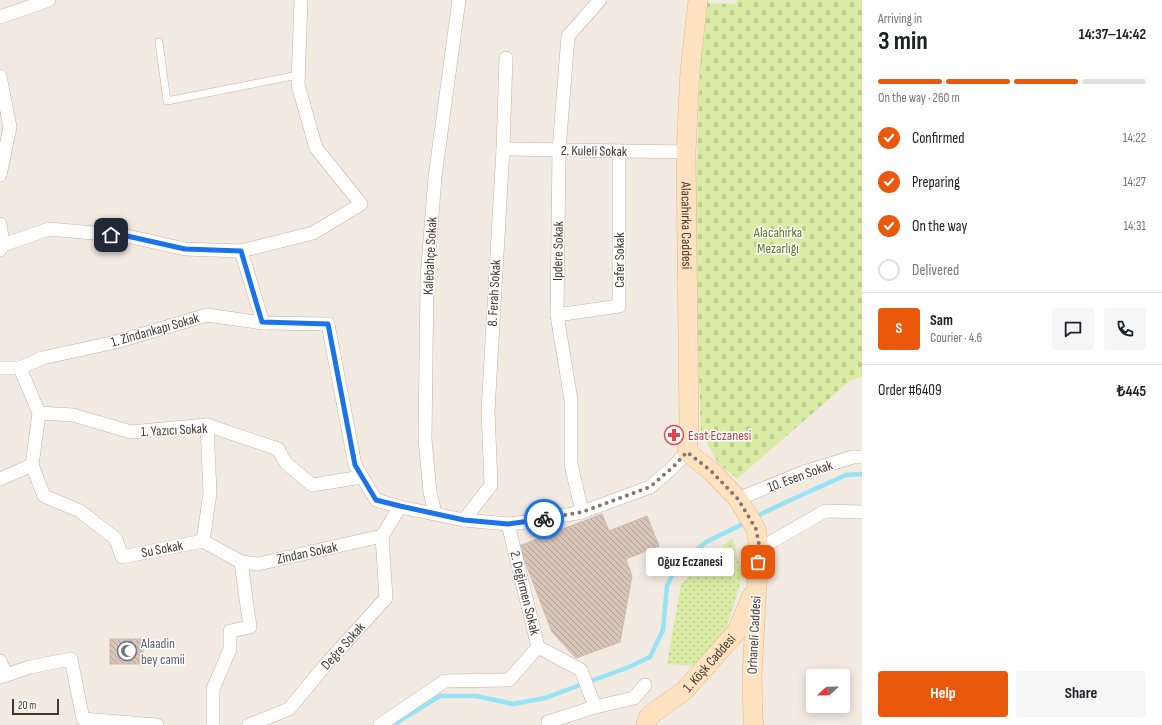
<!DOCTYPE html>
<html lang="en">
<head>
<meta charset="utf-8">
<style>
	:root { --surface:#fff; --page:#f6f6f6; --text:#202124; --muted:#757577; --line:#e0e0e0; --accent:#ea580c }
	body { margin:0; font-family:"Sofia Sans Condensed",sans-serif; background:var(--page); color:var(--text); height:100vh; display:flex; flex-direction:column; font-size:15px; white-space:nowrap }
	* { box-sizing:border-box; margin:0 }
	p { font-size:13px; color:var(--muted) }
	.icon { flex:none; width:22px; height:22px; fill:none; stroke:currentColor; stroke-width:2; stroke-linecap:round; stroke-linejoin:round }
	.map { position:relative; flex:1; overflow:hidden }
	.panel { display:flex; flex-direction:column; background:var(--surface); width:300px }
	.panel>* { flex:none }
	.needle { width:26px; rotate:248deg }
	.buttons { position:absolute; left:806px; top:669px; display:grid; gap:8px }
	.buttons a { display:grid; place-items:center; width:44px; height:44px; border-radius:4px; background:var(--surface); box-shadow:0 2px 10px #0003; font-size:20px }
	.scale { position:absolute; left:12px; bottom:10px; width:47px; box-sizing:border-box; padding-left:4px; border:2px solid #443932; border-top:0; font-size:11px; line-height:14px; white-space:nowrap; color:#443932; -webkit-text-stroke:3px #fff; paint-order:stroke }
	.pin { position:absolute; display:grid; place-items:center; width:34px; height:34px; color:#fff; margin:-17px; border-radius:8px; box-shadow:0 2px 6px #0006 }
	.courier { position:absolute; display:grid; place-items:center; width:40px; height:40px; margin:-20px; border:3px solid #1a73e8; border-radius:50%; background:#fff; color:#222; box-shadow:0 1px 5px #0007 }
	.bubble { position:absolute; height:28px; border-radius:4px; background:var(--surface); box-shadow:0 2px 10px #0003; font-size:13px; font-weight:700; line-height:28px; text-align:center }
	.summary em { font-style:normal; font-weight:700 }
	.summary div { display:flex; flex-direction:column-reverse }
	.summary { display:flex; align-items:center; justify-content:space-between; height:68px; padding:0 16px }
	h1 { font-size:26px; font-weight:700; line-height:30px }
	.bar { display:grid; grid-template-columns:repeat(4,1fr); gap:6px 4px; align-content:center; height:48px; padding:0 16px }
	.bar i { height:5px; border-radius:3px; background:var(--line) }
	.bar .selected { background:var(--accent) }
	.bar p { grid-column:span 4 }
	.line { display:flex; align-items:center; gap:10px; padding:0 16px; border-top:1px solid var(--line) }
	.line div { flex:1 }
	.round { display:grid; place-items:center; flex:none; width:42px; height:42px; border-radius:4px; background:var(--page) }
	ol { padding:0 16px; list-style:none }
	li { display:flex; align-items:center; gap:12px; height:44px }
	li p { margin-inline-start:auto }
	li .icon { padding:4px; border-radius:50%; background:var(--accent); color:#fff; stroke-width:4 }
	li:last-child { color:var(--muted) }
	li i { width:22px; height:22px; border:2px solid var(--line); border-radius:50% }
	.button { display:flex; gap:8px; margin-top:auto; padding:8px 16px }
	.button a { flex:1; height:46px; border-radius:4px; background:var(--accent); color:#fff; font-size:16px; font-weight:700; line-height:46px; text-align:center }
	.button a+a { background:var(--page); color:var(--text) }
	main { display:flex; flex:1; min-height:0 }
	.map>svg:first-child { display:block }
	.cemetery { fill:url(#cemetery-stones) }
	.park { fill:url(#park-dots) }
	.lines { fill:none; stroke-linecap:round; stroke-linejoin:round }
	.stream { stroke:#96e3f6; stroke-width:4.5 }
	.building { fill:url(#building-back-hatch); stroke:#d0b9a8 }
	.service-casing { stroke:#c1b2a6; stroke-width:8 }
	.minor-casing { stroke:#c1b2a6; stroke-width:14 }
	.secondary-casing { stroke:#dab78e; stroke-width:20 }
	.service { stroke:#fff; stroke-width:7 }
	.minor { stroke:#fff; stroke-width:13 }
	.secondary { stroke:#ffe2bf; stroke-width:19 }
	.done { stroke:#81776f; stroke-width:4; stroke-dasharray:0 7.2 }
	.route { stroke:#1a73e8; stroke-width:5 }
	.labels { text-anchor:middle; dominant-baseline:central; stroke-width:3; stroke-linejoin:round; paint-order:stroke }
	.street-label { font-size:14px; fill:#443932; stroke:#fff }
	.park-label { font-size:14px; fill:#557a21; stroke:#fff }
	.health-label { font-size:14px; fill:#be3a42; stroke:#fff; text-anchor:start }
	.worship-label { font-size:14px; fill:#5b616d; stroke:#fff; text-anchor:start }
</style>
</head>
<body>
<main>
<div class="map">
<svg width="862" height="725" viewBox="0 0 862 725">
	<defs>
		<pattern id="cemetery-stones" width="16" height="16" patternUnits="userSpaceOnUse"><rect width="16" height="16" fill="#daeba5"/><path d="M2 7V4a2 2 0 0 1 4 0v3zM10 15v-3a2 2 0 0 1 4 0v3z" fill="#bcca8e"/></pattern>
		<pattern id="park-dots" width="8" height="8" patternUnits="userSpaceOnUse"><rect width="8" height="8" fill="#daeba5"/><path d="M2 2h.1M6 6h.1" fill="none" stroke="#bcca8e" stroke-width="1.8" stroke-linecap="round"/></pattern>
		<pattern id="building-back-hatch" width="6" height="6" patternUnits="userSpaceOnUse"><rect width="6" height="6" fill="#d8c5b9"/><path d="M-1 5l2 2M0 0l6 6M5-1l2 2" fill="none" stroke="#b1a197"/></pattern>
	</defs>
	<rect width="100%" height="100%" fill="#f3eae1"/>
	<polygon class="cemetery" points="737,0 862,0 862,377 851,380 737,479 718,463 701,433 694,231 703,3 736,4"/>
	<polygon class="park" points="732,538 743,575 727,627 696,666 667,664 681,584"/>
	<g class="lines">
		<g class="stream">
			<polyline points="755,517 784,503 846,475 862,474"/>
			<polyline points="397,725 399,721 440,696 476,696 513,704 545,698 629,667 650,657 663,630 667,586 676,567 706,542 747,522"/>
		</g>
	</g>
	<g class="building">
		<polygon points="602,514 609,531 647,516 659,546 626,559 632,576 620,642 576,658 552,632 519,546"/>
		<rect x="110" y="639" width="33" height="25"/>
	</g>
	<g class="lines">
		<g class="service-casing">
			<polyline id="service" points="159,42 167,101 298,75"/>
		</g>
		<g class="minor-casing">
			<g id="minor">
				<polyline points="0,17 49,0"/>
				<polyline points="0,76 10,127 0,175"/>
				<polyline points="503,149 686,152"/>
				<polyline points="0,224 3,245"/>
				<polyline points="0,250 3,245 49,229 127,236 185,249 241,251 313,233 361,204 316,148 298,85 301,0"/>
				<polyline points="241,251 263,323"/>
				<polyline points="557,315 619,306 619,151"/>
				<polyline points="0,368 20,368 39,413 32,465 44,496 80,511 116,539 122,557 203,541"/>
				<polyline points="20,368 42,358 116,342 207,315 263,323 328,324 355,465 376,500 400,507 464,520 508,524 534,521 582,512 650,487 673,467 687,452"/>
				<polyline points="39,413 73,415 131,432 207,425 278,449 286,463 312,485 362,477"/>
				<polyline points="0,479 32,465"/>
				<polyline points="738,499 804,472 853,457 862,457"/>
				<polyline points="582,512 571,464 571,400 557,315 559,150 568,36 600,0"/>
				<polyline points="435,513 430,492 425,439 427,278 435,177 459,0"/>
				<polyline points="464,520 491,485 488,411 503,149 506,58"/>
				<polyline points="508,524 538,647 581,670 595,707"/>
				<polyline points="203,541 241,562 258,564 382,536 400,507"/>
				<polyline points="203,541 210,493 207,425"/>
				<polyline points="759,549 825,511 862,512"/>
				<polyline points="0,661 6,675"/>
				<polyline points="0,677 30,667 71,659 83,719 157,725"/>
				<polyline points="213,725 213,689 230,649 230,631 250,627 241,562"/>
				<polyline points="249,725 289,709 328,662 386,598 382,536"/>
				<polyline points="380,725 445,681 509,680 538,647"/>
				<polyline points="548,725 548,722 595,707 634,698 645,685"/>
			</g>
		</g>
		<g class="secondary-casing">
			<g id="secondary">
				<path id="s1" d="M698,0l-8,71 -4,81 3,276 -2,24 24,19 27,28 18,30 3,20 -7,126 1,44 1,6"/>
				<path id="s2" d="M646,725l3,-9 36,-26 52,-59 15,-35"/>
			</g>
		</g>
		<use href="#service" class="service"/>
		<use href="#minor" class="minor"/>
		<use href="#secondary" class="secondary"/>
	</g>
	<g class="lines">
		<polyline class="done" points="544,519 582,512 650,487 673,467 687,452 711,471 738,499 756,529 760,549 758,562"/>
		<polyline class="route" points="111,235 127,236 185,249 241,251 262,322 328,324 355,465 376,500 400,506 464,520 508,524 544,519"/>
	</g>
	<defs>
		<g id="pharmacy-ring" transform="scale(1)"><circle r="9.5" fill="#fff" stroke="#e0444e" stroke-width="1.5"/><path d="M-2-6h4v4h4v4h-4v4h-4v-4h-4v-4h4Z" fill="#e0444e"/></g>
		<g id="mosque-ring" transform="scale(1)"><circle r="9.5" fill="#fff" stroke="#6b7280" stroke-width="1.5"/><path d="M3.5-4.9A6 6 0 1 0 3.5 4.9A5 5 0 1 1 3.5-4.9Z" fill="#6b7280"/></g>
	</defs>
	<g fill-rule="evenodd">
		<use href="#pharmacy-ring" x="674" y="435"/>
		<use href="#mosque-ring" x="127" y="651"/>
	</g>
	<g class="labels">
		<g class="street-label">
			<text transform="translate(594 151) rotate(1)">2. Kuleli Sokak</text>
			<text stroke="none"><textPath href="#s1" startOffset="226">Alacahırka Caddesi</textPath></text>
			<text transform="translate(558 251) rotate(-89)">Ipdere Sokak</text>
			<text transform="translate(430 256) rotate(-87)">Kalebahçe Sokak</text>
			<text transform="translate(619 260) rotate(-90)">Cafer Sokak</text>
			<text transform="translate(494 293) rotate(-87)">8. Ferah Sokak</text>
			<text transform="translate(155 330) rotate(-16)">1. Zindankapı Sokak</text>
			<text transform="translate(174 430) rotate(-3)">1. Yazıcı Sokak</text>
			<text transform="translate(800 476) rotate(-20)">10. Esen Sokak</text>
			<text transform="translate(162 549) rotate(-11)">Su Sokak</text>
			<text transform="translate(307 553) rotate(-12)">Zindan Sokak</text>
			<text transform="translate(525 593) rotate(76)">2. Değirmen Sokak</text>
			<text transform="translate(754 635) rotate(-87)">Orhaneli Caddesi</text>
			<text transform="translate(343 646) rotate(-48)">Değre Sokak</text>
			<text stroke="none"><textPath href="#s2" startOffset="90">1. Köşk Caddesi</textPath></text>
		</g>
		<g class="park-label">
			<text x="778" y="232">Alacahırka<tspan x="778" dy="16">Mezarlığı</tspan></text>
		</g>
		<g class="health-label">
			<text x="688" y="435">Esat Eczanesi</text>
		</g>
		<g class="worship-label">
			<text x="141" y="643">Alaadin<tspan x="141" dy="16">bey camii</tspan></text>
		</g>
	</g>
</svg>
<div class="buttons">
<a><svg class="needle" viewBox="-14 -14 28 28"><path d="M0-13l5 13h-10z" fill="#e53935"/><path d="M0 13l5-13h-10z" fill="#757577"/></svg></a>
</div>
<div class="scale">20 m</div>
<div class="pin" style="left:758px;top:562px;background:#ea580c"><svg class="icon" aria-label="bag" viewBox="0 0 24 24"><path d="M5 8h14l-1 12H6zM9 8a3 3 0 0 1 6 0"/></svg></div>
<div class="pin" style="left:111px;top:235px;background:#1f2937"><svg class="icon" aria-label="home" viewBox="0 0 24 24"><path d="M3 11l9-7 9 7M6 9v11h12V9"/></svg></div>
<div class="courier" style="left:544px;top:519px"><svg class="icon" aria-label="bike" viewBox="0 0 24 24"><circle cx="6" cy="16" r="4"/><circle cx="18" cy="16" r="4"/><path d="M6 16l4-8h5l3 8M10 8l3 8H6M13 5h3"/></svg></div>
<div class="bubble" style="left:646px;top:548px;width:88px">Oğuz Eczanesi</div>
</div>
<section class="panel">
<div class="summary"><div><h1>3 min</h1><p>Arriving in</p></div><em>14:37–14:42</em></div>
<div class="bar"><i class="selected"></i><i class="selected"></i><i class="selected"></i><i></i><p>On the way · 260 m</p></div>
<ol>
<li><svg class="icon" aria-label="check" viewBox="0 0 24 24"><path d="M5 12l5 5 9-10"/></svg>Confirmed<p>14:22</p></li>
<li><svg class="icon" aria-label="check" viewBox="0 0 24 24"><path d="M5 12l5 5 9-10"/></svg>Preparing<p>14:27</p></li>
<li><svg class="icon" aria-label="check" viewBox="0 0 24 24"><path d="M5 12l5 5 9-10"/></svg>On the way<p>14:31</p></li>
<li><i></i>Delivered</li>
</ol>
<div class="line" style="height:72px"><b class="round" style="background:var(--accent);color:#fff">S</b><div><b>Sam</b><p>Courier · 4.6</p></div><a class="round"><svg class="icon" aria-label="chat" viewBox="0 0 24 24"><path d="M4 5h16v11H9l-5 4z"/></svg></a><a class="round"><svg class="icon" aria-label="phone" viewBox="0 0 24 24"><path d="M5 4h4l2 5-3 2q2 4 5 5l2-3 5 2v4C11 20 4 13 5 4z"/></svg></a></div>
<div class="line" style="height:52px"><div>Order #6409</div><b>₺445</b></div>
<div class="button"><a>Help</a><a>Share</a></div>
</section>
</main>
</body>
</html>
